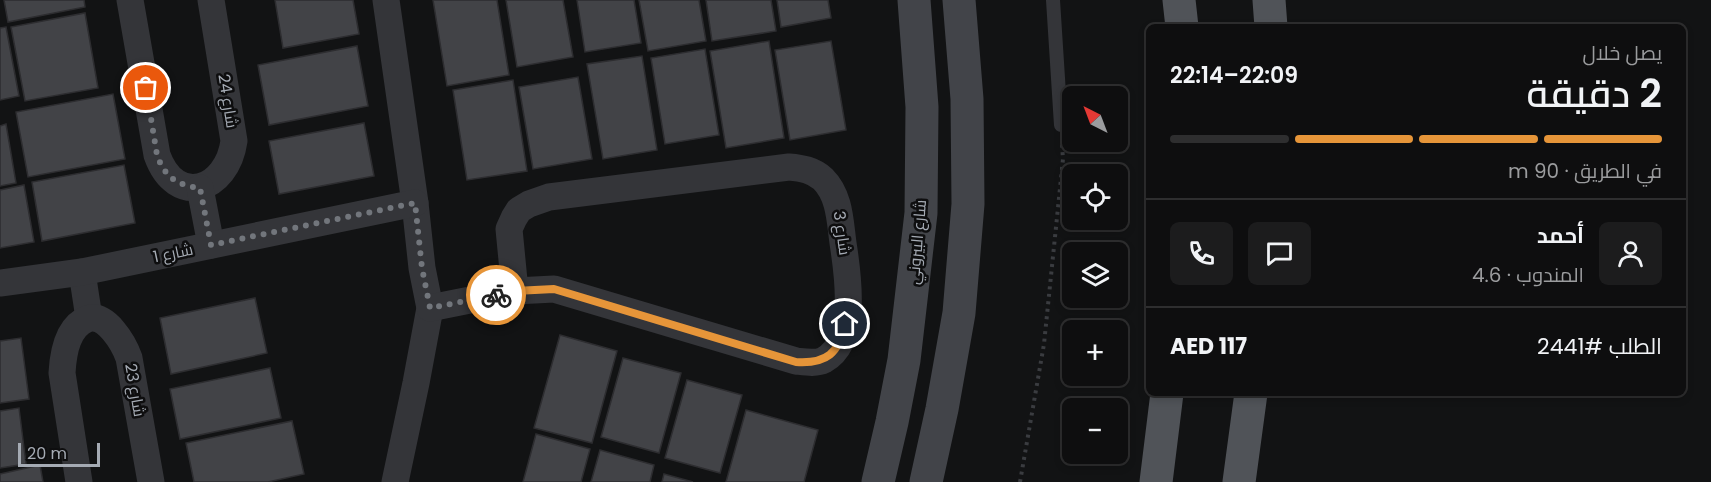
<!DOCTYPE html>
<html lang="ar">
<head>
<meta charset="utf-8">
<style>
	:root { --surface:#0e0e0f; --page:#1c1c1d; --text:#f1f3f6; --muted:#9b9c9e; --line:#2e2e2f; --accent:#e69539 }
	body { margin:0; font-family:Poppins,Cairo,sans-serif; background:var(--page); color:var(--text); direction:rtl; height:100vh; display:flex; flex-direction:column; font-size:22px; white-space:nowrap }
	* { box-sizing:border-box; margin:0 }
	p { font-size:20px; color:var(--muted) }
	.icon { flex:none; width:33px; height:33px; fill:none; stroke:currentColor; stroke-width:2; stroke-linecap:round; stroke-linejoin:round }
	.map { position:relative; flex:1; overflow:hidden; direction:ltr }
	.panel { position:absolute; left:1146px; top:24px; width:540px; height:372px; display:flex; flex-direction:column; background:var(--surface); border-radius:9px; box-shadow:0 3px 9px #0003,0 0 0 2px var(--line); direction:rtl }
	.panel>* { flex:none }
	.needle { width:39px; rotate:318deg }
	.controls { position:absolute; left:1062px; top:86px; display:grid; gap:12px }
	.controls a { display:grid; place-items:center; width:66px; height:66px; border-radius:9px; background:var(--surface); box-shadow:0 3px 9px #0003,0 0 0 2px var(--line); font-size:30px }
	.scale { position:absolute; left:18px; bottom:15px; width:82px; box-sizing:border-box; padding-left:6px; border:3px solid #a5abb4; border-top:0; font-size:16px; line-height:21px; white-space:nowrap; color:#a5abb4; -webkit-text-stroke:4px #0e0e0f; paint-order:stroke }
	.pin { position:absolute; display:grid; place-items:center; width:51px; height:51px; color:#fff; margin:-26px; border:3px solid #fff; border-radius:50%; box-shadow:0 2px 6px #0007 }
	.courier { position:absolute; display:grid; place-items:center; width:60px; height:60px; margin:-30px; border:4px solid #e69539; border-radius:50%; background:#fff; color:#222; box-shadow:0 2px 8px #0007 }
	.head em { font-style:normal; font-weight:600 }
	.head div { display:flex; flex-direction:column-reverse }
	.head { display:flex; align-items:center; justify-content:space-between; height:102px; padding:0 24px }
	h1 { font-size:39px; font-weight:600; line-height:45px }
	.bar { display:grid; grid-template-columns:repeat(4,1fr); gap:9px 6px; align-content:center; height:72px; padding:0 24px }
	.bar i { height:8px; border-radius:4px; background:var(--line) }
	.bar .current { background:var(--accent) }
	.bar p { grid-column:span 4 }
	.line { display:flex; align-items:center; gap:15px; padding:0 24px; border-top:2px solid var(--line) }
	.line div { flex:1 }
	.round { display:grid; place-items:center; flex:none; width:63px; height:63px; border-radius:9px; background:var(--page) }
	.map>svg:first-child { display:block }
	.building { fill:#424347; stroke:#2d2d30; stroke-width:1.5 }
	.lines { fill:none; stroke-linecap:round; stroke-linejoin:round }
	.path { stroke:#3a3c40; stroke-width:4; stroke-dasharray:3 4.5; stroke-linecap:butt }
	.lane { stroke:#343539; stroke-width:14 }
	.street { stroke:#343539; stroke-width:27 }
	.secondary { stroke:#424449; stroke-width:33 }
	.primary { stroke:#505358; stroke-width:33 }
	.done { stroke:#72767c; stroke-width:6; stroke-dasharray:0 10.8 }
	.route { stroke:#e69539; stroke-width:8 }
	.labels { text-anchor:middle; dominant-baseline:central; stroke-width:5; stroke-linejoin:round; paint-order:stroke }
	.street-label { font-size:16px; fill:#a5abb4; stroke:#0e0e0f }
</style>
</head>
<body>
<div class="map">
<svg width="1711" height="482" viewBox="0 0 1711 482">
	<rect width="100%" height="100%" fill="#121314"/>
	<g class="building">
		<polygon points="4,0 84,0 85,7 8,22"/>
		<polygon points="275,0 353,0 359,34 283,48"/>
		<polygon points="433,0 497,0 509,75 447,86"/>
		<polygon points="506,0 563,0 573,57 517,67"/>
		<polygon points="577,0 634,0 641,43 585,52"/>
		<polygon points="639,0 699,0 706,41 648,51"/>
		<polygon points="706,0 771,0 776,31 712,41"/>
		<polygon points="777,0 828,0 831,18 781,27"/>
		<polygon points="85,13 98,88 25,101 11,27"/>
		<polygon points="6,27 19,96 0,100 0,28"/>
		<polygon points="769,41 784,138 726,148 710,51"/>
		<polygon points="831,41 846,130 790,140 775,50"/>
		<polygon points="357,46 368,106 269,125 258,65"/>
		<polygon points="705,49 719,135 665,144 651,58"/>
		<polygon points="642,56 657,150 603,159 587,64"/>
		<polygon points="578,77 592,159 533,169 519,87"/>
		<polygon points="513,80 527,171 467,180 453,90"/>
		<polygon points="113,94 125,159 28,177 16,112"/>
		<polygon points="364,123 374,176 279,194 269,141"/>
		<polygon points="6,124 16,183 0,186 0,126"/>
		<polygon points="124,165 135,223 42,241 32,182"/>
		<polygon points="24,185 34,242 0,248 0,190"/>
		<polygon points="255,298 267,353 171,374 160,318"/>
		<polygon points="560,335 617,351 592,443 534,428"/>
		<polygon points="21,338 29,399 0,403 0,341"/>
		<polygon points="623,358 681,373 659,453 601,437"/>
		<polygon points="270,368 281,418 180,439 170,389"/>
		<polygon points="687,380 742,395 720,473 665,458"/>
		<polygon points="19,408 26,464 0,468 0,411"/>
		<polygon points="746,410 818,430 804,482 726,482"/>
		<polygon points="292,421 304,474 268,482 194,482 186,443"/>
		<polygon points="536,434 590,449 581,482 523,482"/>
		<polygon points="600,450 654,465 650,482 591,482"/>
		<polygon points="40,465 43,482 0,482 0,474"/>
		<polygon points="664,474 693,482 662,482"/>
	</g>
	<g class="lines">
		<polyline class="path" points="1020,482 1044,344 1063,159 1062,144"/>
		<polyline class="lane" points="1053,0 1061,125"/>
		<g class="street">
			<path d="M130,0l27,155c19,53 70,36 77,-14l-23,-141"/>
			<polyline points="386,0 415,203 422,268 430,308 416,383 395,482"/>
			<polyline points="200,188 211,245"/>
			<polyline points="82,272 89,318"/>
			<polyline points="0,283 82,272 415,203"/>
			<path d="M430,308l85,-17 39,-2 242,72c9,1 20,3 28,-1 34,-19 24,-85 19,-117 -3,-22 -3,-47 -20,-64 -10,-9 -21,-11 -34,-12l-240,30 -20,7 -10,6 -5,8 -5,11 6,62"/>
			<path d="M79,482l-17,-109c1,-18 5,-46 25,-54 19,-7 37,25 42,39l22,124"/>
		</g>
		<g class="secondary">
			<polyline points="878,482 892,422 904,360 921,213 922,107 914,0"/>
			<polyline points="926,482 942,409 959,313 968,204 967,99 959,0"/>
		</g>
		<g class="primary">
			<polyline points="1179,0 1182,27"/>
			<polyline points="1269,0 1271,27"/>
			<polyline points="1156,482 1167,393"/>
			<polyline points="1239,482 1251,393"/>
		</g>
	</g>
	<g class="lines">
		<path class="done" d="M146,88l11,67c8,22 19,30 43,33l11,57 204,-42 7,65 8,40 66,-13"/>
		<path class="route" d="M496,295l19,-4 39,-2 242,73c31,2 43,-9 49,-38"/>
	</g>
	<g class="labels">
		<g class="street-label">
			<text transform="translate(228 101) rotate(81)">شارع 24</text>
			<text transform="translate(842 233) rotate(82)">شارع 3</text>
			<text transform="translate(917 242) rotate(-85)">شارع البيروني</text>
			<text transform="translate(173 253) rotate(-12)">شارع 1</text>
			<text transform="translate(135 390) rotate(80)">شارع 23</text>
		</g>
	</g>
</svg>
<div class="controls">
<a><svg class="needle" viewBox="-14 -14 28 28"><path d="M0-13l5 13h-10z" fill="#e53935"/><path d="M0 13l5-13h-10z" fill="#9b9c9e"/></svg></a>
<a><svg class="icon" aria-label="locate" viewBox="0 0 24 24"><circle cx="12" cy="12" r="6"/><path d="M12 2v4M12 18v4M2 12h4M18 12h4"/></svg></a>
<a><svg class="icon" aria-label="layers" viewBox="0 0 24 24"><path d="M12 4l9 5-9 5-9-5zM3 14l9 5 9-5"/></svg></a>
<a>+</a>
<a>−</a>
</div>
<div class="scale">20 m</div>
<div class="pin" style="left:146px;top:88px;background:#ea580c"><svg class="icon" aria-label="bag" viewBox="0 0 24 24"><path d="M5 8h14l-1 12H6zM9 8a3 3 0 0 1 6 0"/></svg></div>
<div class="pin" style="left:845px;top:324px;background:#1f2937"><svg class="icon" aria-label="home" viewBox="0 0 24 24"><path d="M3 11l9-7 9 7M6 9v11h12V9"/></svg></div>
<div class="courier" style="left:496px;top:295px"><svg class="icon" aria-label="bike" viewBox="0 0 24 24"><circle cx="6" cy="16" r="4"/><circle cx="18" cy="16" r="4"/><path d="M6 16l4-8h5l3 8M10 8l3 8H6M13 5h3"/></svg></div>
<section class="panel">
<div class="head"><div><h1>2 دقيقة</h1><p>يصل خلال</p></div><em>22:09–22:14</em></div>
<div class="bar"><i class="current"></i><i class="current"></i><i class="current"></i><i></i><p>في الطريق · 90 m</p></div>
<div class="line" style="height:108px"><a class="round"><svg class="icon" aria-label="person" viewBox="0 0 24 24"><circle cx="12" cy="8" r="4"/><path d="M4 21q1-7 8-7t8 7"/></svg></a><div><b>أحمد</b><p>المندوب · 4.6</p></div><a class="round"><svg class="icon" aria-label="chat" viewBox="0 0 24 24"><path d="M4 5h16v11H9l-5 4z"/></svg></a><a class="round"><svg class="icon" aria-label="phone" viewBox="0 0 24 24"><path d="M5 4h4l2 5-3 2q2 4 5 5l2-3 5 2v4C11 20 4 13 5 4z"/></svg></a></div>
<div class="line" style="height:78px"><div>الطلب #2441</div><b>AED 117</b></div>
</section>
</div>
</body>
</html>
